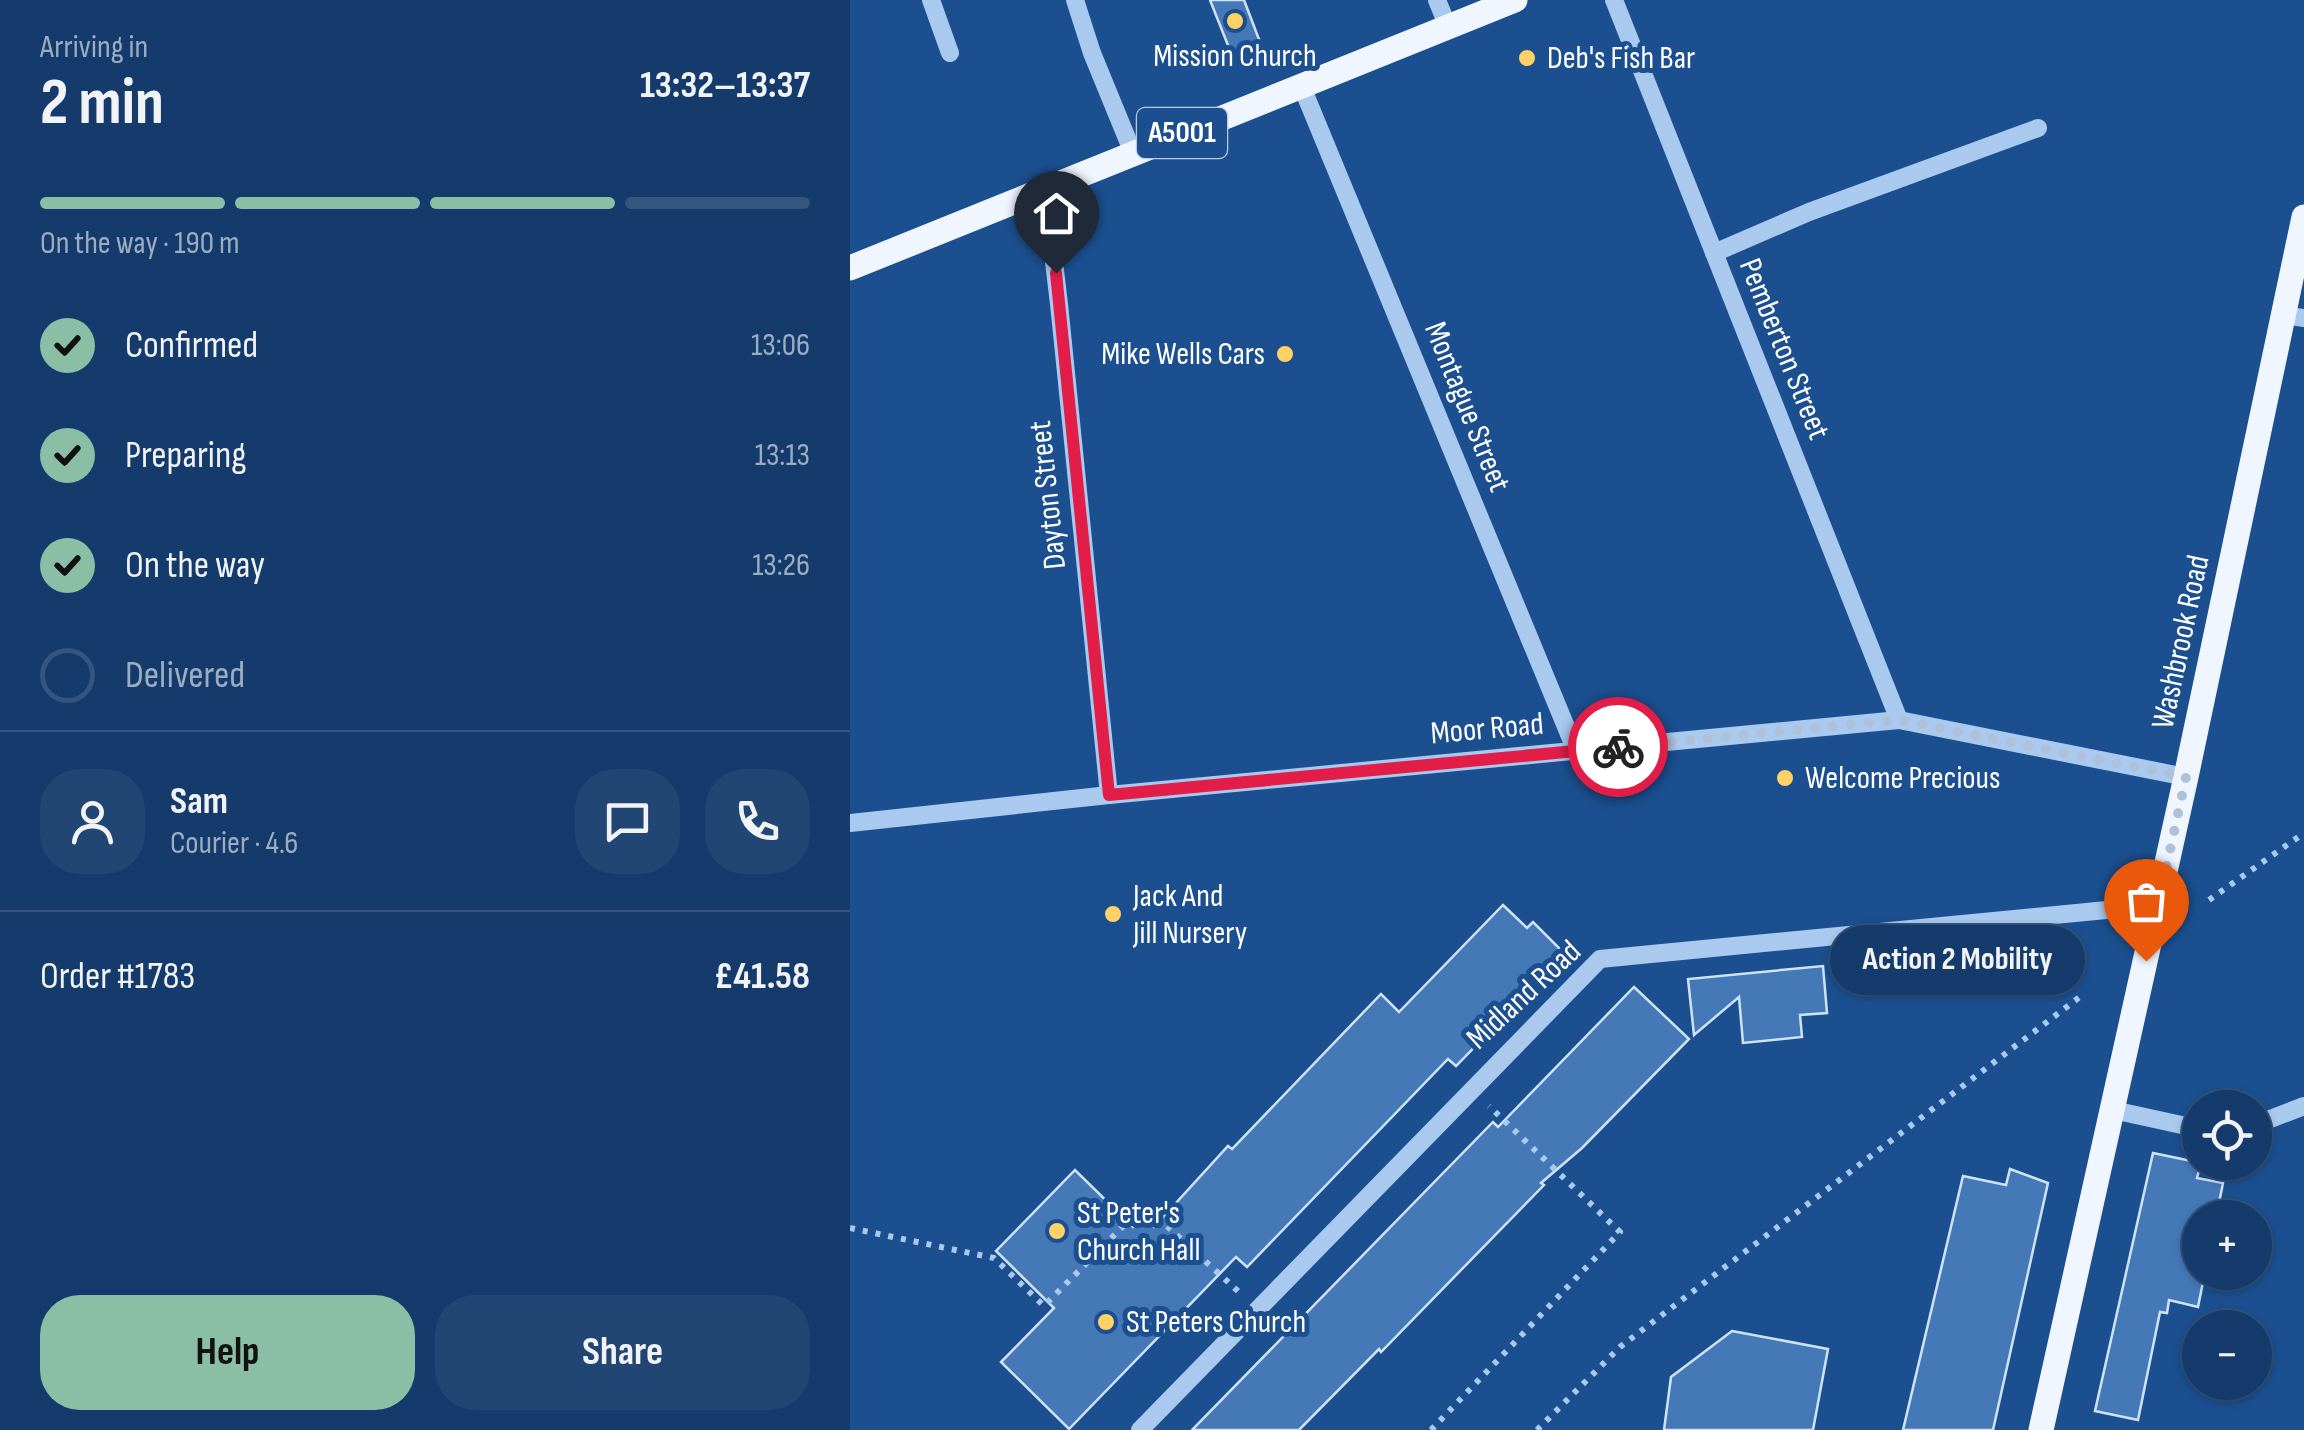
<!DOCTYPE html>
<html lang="en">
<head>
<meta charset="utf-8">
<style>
	:root { --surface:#143b6b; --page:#214673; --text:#f1f3f6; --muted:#9dadc1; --line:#33557e; --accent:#8abfa5 }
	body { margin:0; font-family:"Sofia Sans Condensed",sans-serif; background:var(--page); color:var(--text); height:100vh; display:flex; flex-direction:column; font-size:38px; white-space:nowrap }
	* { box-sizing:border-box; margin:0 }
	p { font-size:32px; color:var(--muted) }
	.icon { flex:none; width:55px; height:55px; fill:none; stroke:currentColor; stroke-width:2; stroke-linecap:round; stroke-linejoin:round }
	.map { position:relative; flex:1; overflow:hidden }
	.sheet { display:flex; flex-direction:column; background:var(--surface); width:850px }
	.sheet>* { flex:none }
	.tools { position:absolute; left:1332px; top:1090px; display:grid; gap:20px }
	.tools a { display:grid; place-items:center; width:90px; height:90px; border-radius:50%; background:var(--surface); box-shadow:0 2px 8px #0004,0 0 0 2px var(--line); font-size:50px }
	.pin { position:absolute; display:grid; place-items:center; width:85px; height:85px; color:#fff; margin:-102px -42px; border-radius:50% 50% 50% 0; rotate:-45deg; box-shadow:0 0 10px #0007 }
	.pin .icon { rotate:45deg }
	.courier { position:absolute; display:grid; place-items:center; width:100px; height:100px; margin:-50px; border:8px solid #e11d48; border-radius:50%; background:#fff; color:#222; box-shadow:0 2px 12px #0007 }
	.bubble { position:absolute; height:70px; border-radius:35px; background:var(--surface); box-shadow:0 2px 8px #0004,0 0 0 2px var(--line); font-size:32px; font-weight:700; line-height:70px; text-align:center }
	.overview em { font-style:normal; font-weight:700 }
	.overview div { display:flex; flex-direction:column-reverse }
	.overview { display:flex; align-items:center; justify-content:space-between; height:170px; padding:0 40px }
	h1 { font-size:65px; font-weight:700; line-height:75px }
	.bar { display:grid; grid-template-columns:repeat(4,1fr); gap:15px 10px; align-content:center; height:120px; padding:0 40px }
	.bar i { height:12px; border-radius:8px; background:var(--line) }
	.bar .selected { background:var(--accent) }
	.bar p { grid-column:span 4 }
	.line { display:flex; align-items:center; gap:25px; padding:0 40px; border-top:2px solid var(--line) }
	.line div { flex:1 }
	.round { display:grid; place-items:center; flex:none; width:105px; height:105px; border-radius:40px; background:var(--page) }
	ol { padding:0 40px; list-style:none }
	li { display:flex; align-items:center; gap:30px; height:110px }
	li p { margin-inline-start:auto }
	li .icon { padding:10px; border-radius:50%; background:var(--accent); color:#111; stroke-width:4 }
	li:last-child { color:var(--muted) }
	li i { width:55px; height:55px; border:5px solid var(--line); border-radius:50% }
	.primary-button { display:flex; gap:20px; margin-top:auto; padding:20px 40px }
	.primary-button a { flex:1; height:115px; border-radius:40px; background:var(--accent); color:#111; font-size:40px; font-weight:700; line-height:115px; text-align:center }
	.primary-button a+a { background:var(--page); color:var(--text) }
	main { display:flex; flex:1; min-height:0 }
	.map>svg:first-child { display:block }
	.building { fill:#4478b7; stroke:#cfe3fa; stroke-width:2.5 }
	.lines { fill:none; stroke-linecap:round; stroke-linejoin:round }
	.path { stroke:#a9c9ee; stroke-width:6; stroke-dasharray:5 8; stroke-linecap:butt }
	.minor { stroke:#a9c9ee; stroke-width:18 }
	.major { stroke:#f0f6ff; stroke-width:25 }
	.done { stroke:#afc1d8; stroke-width:10; stroke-dasharray:0 18 }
	.route { stroke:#e11d48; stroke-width:12 }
	.poi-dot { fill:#ffd166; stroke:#1b4f8f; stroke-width:4 }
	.labels { text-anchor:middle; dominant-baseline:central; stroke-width:10; stroke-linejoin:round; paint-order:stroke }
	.shield { fill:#1b4f8f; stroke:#bbcadd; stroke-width:2.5 }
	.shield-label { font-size:30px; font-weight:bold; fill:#fff }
	.poi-label { font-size:32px; fill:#fff; stroke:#1b4f8f; text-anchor:start }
	.street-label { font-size:32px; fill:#fff; stroke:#1b4f8f }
</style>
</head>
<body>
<main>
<section class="sheet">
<div class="overview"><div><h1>2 min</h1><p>Arriving in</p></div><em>13:32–13:37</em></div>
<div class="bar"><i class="selected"></i><i class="selected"></i><i class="selected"></i><i></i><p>On the way · 190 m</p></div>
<ol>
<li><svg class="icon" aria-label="check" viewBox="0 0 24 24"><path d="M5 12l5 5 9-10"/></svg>Confirmed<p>13:06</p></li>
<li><svg class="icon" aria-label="check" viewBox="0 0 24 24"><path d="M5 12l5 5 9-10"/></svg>Preparing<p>13:13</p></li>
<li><svg class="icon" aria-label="check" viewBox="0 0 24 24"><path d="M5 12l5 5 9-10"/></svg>On the way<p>13:26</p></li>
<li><i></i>Delivered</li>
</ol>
<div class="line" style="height:180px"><a class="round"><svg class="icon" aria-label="person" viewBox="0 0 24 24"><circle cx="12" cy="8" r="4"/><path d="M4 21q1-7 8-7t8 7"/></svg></a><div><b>Sam</b><p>Courier · 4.6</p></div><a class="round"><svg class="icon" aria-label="chat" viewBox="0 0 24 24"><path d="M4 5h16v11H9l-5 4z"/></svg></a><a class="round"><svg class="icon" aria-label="phone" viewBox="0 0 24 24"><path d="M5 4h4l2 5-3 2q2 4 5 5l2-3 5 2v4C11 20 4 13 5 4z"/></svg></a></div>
<div class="line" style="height:130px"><div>Order #1783</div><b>£41.58</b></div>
<div class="primary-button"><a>Help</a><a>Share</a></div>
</section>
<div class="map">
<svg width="1454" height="1430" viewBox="0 0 1454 1430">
	<rect width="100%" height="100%" fill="#1b4f8f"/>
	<g class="building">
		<polygon points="360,0 394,0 410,42 381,53"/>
		<polygon points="653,905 677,928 683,922 715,954 606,1066 598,1059 397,1267 386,1257 219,1429 151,1362 204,1308 146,1251 225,1170 283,1227 293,1216 304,1227 378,1146 382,1149 531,994 549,1012"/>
		<polygon points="973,966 977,1013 950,1015 952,1037 893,1043 889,997 844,1035 838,979"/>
		<polygon points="784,987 839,1039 732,1148 691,1183 694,1185 531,1352 529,1349 449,1430 342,1430 643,1122 648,1127"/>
		<polygon points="1303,1153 1351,1163 1347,1178 1373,1183 1366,1218 1350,1218 1350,1272 1355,1272 1348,1307 1319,1300 1317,1313 1310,1312 1288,1420 1245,1411"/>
		<polygon points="1160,1169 1198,1183 1143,1430 1053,1430 1113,1176 1156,1185"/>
		<polygon points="882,1331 978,1349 963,1430 814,1430 821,1377"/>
	</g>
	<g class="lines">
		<g class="path">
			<polyline points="1359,900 1454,833"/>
			<polyline points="0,1228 144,1258 194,1306 294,1205 390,1293"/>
			<polyline points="581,1430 770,1232 639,1106"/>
			<polyline points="687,1430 770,1347 1235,993"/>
		</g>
		<g class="minor">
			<polyline points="81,0 100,53"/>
			<polyline points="225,0 242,53 283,153"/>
			<polyline points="587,0 598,27"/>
			<polyline points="764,0 1049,720"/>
			<polyline points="452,87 726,751"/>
			<polyline points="189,192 198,211 209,304 259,795"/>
			<polyline points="864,253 959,212 1188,128"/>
			<polyline points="1433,315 1454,318"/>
			<polyline points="0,823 259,795 1049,720 1336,777"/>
			<polyline points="1263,1110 1350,1129"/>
			<polyline points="1405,1125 1454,1106"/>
			<polyline points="290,1430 750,959 1308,905"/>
		</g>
		<g class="major">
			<polyline points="0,268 665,0"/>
			<polyline points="1191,1430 1336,777 1454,217"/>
		</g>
	</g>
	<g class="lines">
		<polyline class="done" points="768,747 1049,720 1336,777 1296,961"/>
		<polyline class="route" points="206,273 259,795 768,747"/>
	</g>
	<g class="poi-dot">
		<circle cx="385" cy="21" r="10"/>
		<circle cx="677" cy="58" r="10"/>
		<circle cx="435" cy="354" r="10"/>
		<circle cx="935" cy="778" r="10"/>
		<circle cx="263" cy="914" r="10"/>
		<circle cx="207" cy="1231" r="10"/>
		<circle cx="256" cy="1322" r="10"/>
	</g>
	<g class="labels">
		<rect class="shield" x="287" y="108" width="90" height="50" rx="8"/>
		<g class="shield-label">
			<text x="332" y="133">A5001</text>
		</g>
		<g class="poi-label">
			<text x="385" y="56" text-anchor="middle">Mission Church</text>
			<text x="697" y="58">Deb's Fish Bar</text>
			<text x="415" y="354" text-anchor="end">Mike Wells Cars</text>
			<text x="955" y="778">Welcome Precious</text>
			<text x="283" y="896">Jack And<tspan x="283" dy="37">Jill Nursery</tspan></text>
			<text x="227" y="1213">St Peter's<tspan x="227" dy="37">Church Hall</tspan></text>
			<text x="276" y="1322">St Peters Church</text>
		</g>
		<g class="street-label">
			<text transform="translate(934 349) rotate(68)">Pemberton Street</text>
			<text transform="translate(617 407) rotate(68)">Montague Street</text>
			<text transform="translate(198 495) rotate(-96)">Dayton Street</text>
			<text transform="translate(1331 642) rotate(-78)">Washbrook Road</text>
			<text transform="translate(637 729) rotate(-5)">Moor Road</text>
			<text transform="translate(674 995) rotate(-43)">Midland Road</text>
		</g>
	</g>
</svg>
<div class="tools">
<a><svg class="icon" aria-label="locate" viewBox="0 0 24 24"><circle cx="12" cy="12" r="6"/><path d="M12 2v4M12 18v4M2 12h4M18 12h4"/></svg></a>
<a>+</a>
<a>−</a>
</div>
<div class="pin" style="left:1296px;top:961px;background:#ea580c"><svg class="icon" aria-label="bag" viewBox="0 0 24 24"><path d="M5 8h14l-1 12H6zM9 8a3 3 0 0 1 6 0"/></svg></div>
<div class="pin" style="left:206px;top:273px;background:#1f2937"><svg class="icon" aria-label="home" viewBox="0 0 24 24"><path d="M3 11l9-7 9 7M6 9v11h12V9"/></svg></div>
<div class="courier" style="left:768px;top:747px"><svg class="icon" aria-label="bike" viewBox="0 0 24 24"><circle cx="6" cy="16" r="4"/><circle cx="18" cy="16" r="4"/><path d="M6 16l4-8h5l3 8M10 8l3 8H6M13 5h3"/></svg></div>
<div class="bubble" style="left:980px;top:925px;width:255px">Action 2 Mobility</div>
</div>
</main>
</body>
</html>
